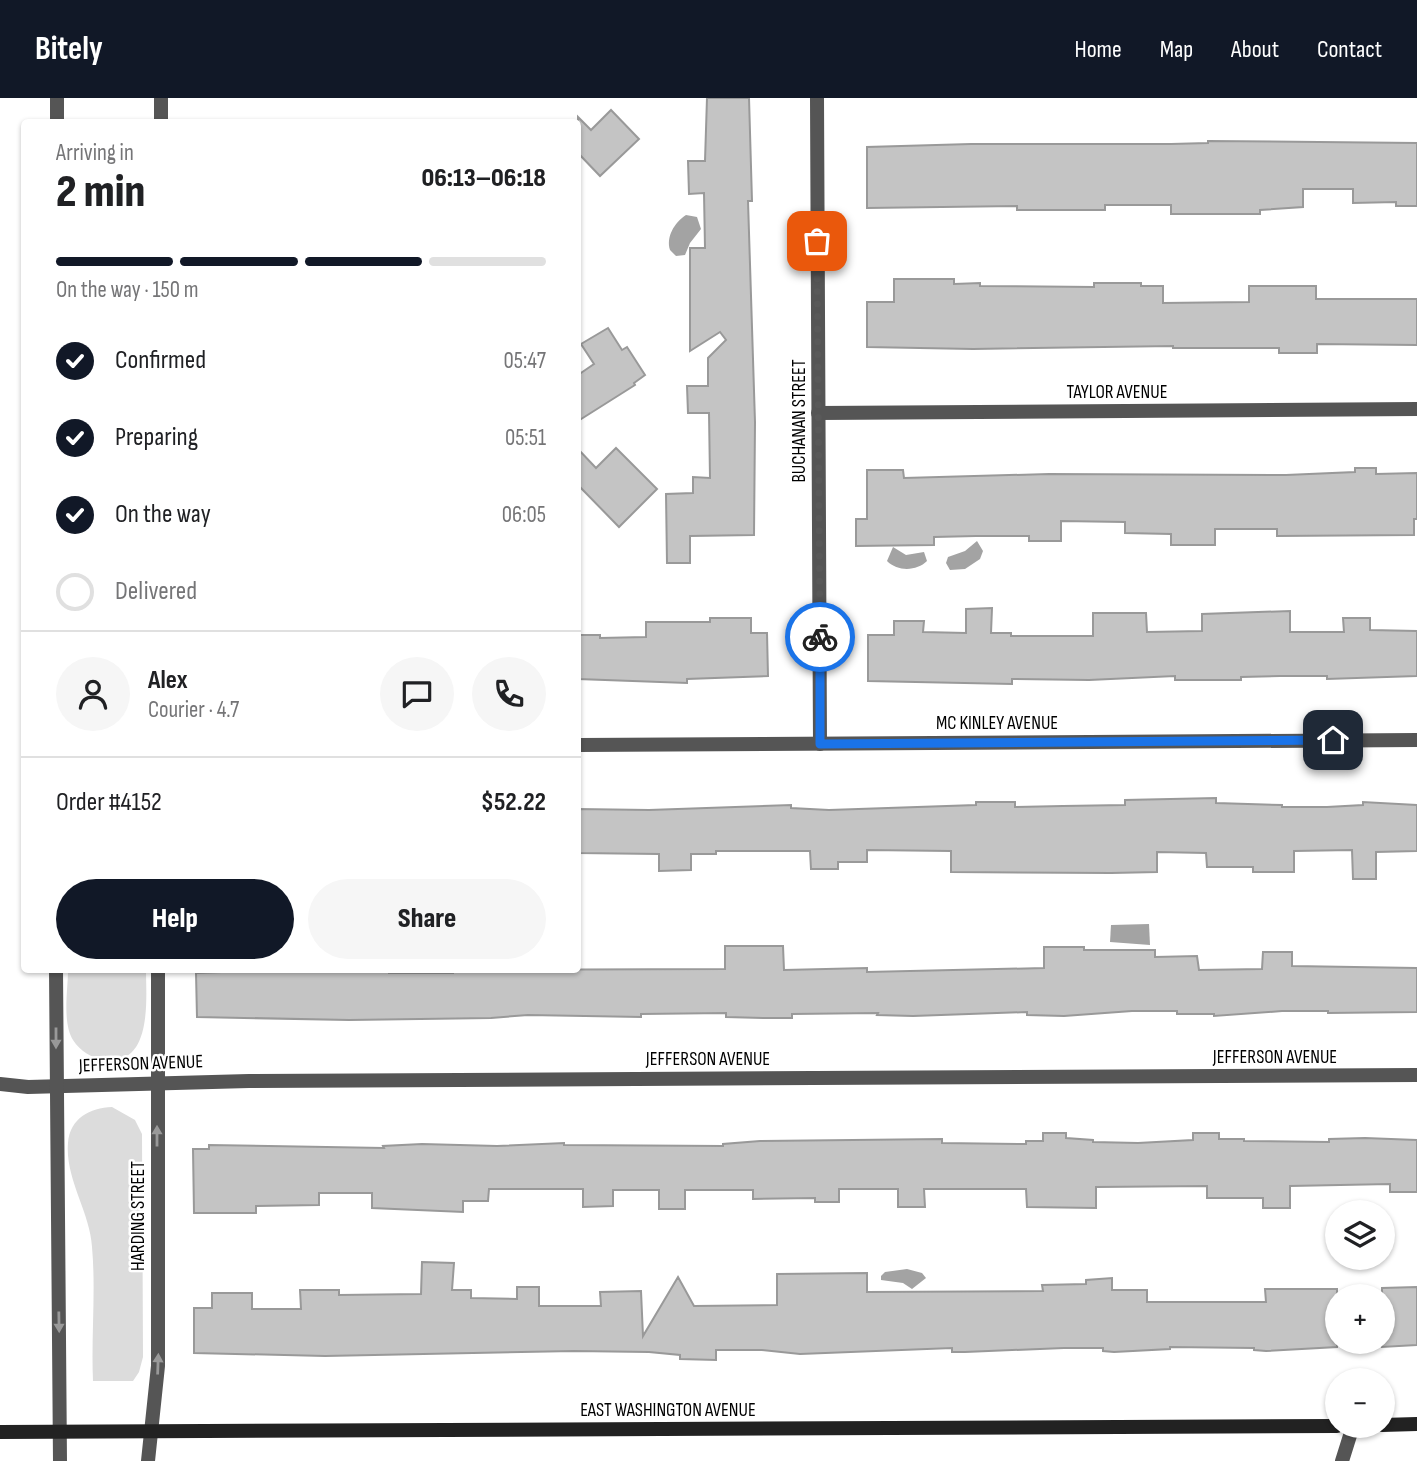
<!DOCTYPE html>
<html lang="en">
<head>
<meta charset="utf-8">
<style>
	:root { --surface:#fff; --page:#f6f6f6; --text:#202124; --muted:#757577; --line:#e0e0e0; --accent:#111827 }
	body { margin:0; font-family:"Sofia Sans Condensed",sans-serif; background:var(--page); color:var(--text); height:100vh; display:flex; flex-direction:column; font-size:26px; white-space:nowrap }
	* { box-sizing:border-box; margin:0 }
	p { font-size:23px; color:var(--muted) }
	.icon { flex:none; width:38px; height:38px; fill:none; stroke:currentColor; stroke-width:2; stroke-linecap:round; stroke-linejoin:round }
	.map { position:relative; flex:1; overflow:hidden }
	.drawer { position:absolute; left:21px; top:21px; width:560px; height:854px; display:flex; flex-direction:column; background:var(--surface); border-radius:7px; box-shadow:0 2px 5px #0004 }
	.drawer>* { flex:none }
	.buttons { position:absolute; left:1325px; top:1102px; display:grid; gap:14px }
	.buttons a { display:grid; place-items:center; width:70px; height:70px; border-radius:50%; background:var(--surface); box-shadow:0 2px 5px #0004; font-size:35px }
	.pin { position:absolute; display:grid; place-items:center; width:60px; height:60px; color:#fff; margin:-30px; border-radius:14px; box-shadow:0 4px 10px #0006 }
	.courier { position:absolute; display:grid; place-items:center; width:70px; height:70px; margin:-35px; border:5px solid #1a73e8; border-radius:50%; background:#fff; color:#222; box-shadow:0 2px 9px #0007 }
	.overview em { font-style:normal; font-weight:800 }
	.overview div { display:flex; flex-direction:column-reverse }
	.overview { display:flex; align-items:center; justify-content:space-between; height:119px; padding:0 35px }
	h1 { font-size:46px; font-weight:800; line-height:52px }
	.bar { display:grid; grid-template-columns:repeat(4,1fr); gap:10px 7px; align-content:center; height:84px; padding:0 35px }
	.bar i { height:9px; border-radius:5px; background:var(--line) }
	.bar .active { background:var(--accent) }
	.bar p { grid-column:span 4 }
	.line { display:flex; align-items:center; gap:18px; padding:0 35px; border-top:2px solid var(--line) }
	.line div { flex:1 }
	.round { display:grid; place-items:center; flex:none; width:74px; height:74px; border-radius:37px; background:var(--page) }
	ol { padding:0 35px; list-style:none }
	li { display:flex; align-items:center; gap:21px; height:77px }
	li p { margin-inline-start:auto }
	li .icon { padding:7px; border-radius:50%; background:var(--accent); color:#fff; stroke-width:4 }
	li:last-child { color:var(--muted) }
	li i { width:38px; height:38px; border:4px solid var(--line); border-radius:50% }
	.cta { display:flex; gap:14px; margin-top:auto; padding:14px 35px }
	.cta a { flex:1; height:80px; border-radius:42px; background:var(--accent); color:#fff; font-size:28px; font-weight:800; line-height:80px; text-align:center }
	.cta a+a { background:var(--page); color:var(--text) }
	header { display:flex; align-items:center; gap:42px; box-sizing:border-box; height:98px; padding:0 35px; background:var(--accent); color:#fff }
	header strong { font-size:33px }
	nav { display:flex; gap:38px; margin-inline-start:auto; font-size:24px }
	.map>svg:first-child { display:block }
	.green { fill:#dcdcdc }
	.water { fill:#a3a3a3 }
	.building { fill:#c4c4c4; stroke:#999; stroke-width:2 }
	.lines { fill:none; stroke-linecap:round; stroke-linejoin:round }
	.minor { stroke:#555; stroke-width:14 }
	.tertiary { stroke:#555; stroke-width:14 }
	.secondary { stroke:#222; stroke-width:14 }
	.oneway { fill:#999 }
	.done { stroke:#595959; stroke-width:7; stroke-dasharray:0 12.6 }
	.route { stroke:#1a73e8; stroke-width:9 }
	.labels { text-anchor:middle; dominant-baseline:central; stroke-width:5; stroke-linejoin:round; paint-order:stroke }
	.street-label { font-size:19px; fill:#000; stroke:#fff }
</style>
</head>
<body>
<header>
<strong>Bitely</strong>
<nav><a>Home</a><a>Map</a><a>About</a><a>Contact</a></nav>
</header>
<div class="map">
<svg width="1417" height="1363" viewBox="0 0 1417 1363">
	<rect width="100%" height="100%" fill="#fff"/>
	<g class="green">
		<path d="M68,872h78c0,28 7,97 -42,90 -12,-2 -24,-9 -31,-20 -11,-18 -5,-50 -5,-70z"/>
		<path d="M112,1009l23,13 7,14 1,223 -4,15 -6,9h-40c-2,-44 3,-90 -1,-134 -2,-35 -27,-68 -24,-104 2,-25 22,-35 44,-36z"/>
	</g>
	<g class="water">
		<path d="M686,117l11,2 4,12 -11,14 -5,12 -9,1 -6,-6c-4,-13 4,-27 16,-35z"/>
		<polygon points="977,443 983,453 980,461 965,471 950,472 946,465 948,459 965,453"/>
		<path d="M893,449l13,8 18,-3 3,9c-10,10 -29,11 -40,0z"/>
		<polygon points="1149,826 1150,847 1110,844 1111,827"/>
		<polygon points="907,1171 922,1175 926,1180 912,1191 903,1185 881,1182 881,1178 885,1174"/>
	</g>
	<g class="building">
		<polygon points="707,0 749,0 752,103 748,103 755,324 754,437 690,438 690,465 667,465 666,396 693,395 693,379 710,380 709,315 688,315 687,288 708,288 708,260 726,242 720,234 690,253 690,150 705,150 704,95 689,96 688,63 705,63"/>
		<polygon points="611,12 639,41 600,78 578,55 578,19 591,32"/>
		<polygon points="1208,43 1417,45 1417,108 1396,108 1396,104 1353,105 1353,91 1303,91 1303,109 1260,112 1260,116 1171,116 1171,107 1105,107 1105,112 1017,112 1017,108 867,110 867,49 971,46 1171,46 1208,45"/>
		<polygon points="894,181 954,181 954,186 980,185 980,188 1094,189 1094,185 1141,185 1141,188 1163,188 1163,205 1249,204 1249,188 1316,188 1316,201 1417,201 1417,247 1317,246 1317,255 1279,255 1279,250 1173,250 1173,248 973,251 867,249 867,204 894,204"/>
		<polygon points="608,230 622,252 627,249 645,277 634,285 635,287 578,323 578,277 594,266 581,246"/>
		<polygon points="616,350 657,391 619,429 578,387 578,351 596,370"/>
		<polygon points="1355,370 1376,370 1376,376 1417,375 1417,421 1414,421 1414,437 1277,438 1277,431 1215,431 1215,447 1171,447 1171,436 1125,435 1125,424 1061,423 1061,443 1029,443 1029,438 976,438 934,439 934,447 856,448 856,421 867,421 867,372 903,372 904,380 1049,376 1286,377 1355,374"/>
		<polygon points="992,510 991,535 1011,535 1011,538 1093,538 1093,515 1146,515 1147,534 1202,533 1202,516 1290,513 1290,534 1344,534 1343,520 1370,520 1370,532 1417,533 1417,578 1327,581 1327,578 1280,578 1241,579 1241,582 1175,582 1175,578 1089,582 1012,581 1012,586 868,583 868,537 894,537 894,523 924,523 923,534 966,535 966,511"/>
		<polygon points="710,520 751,520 751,535 767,535 768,578 687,581 687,585 578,581 578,537 600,537 600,540 646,539 646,524 710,524"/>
		<polygon points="1216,700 1216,705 1282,707 1282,709 1327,709 1363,707 1363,704 1417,707 1417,753 1376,754 1376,781 1353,781 1352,752 1294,753 1294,774 1253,774 1253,769 1207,769 1206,755 1157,754 1157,774 1111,775 951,774 951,753 867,752 867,764 838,764 838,771 811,771 810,753 716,753 716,756 691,756 691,772 659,773 659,756 578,755 578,711 649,712 791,707 791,710 829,712 976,707 976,704 1015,704 1015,709 1063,708 1125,707 1125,702"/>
		<polygon points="725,848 783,848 784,872 867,870 867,874 1044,870 1044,849 1084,849 1084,852 1155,852 1155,859 1197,858 1199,872 1262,871 1263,854 1292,854 1292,868 1417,870 1417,914 1328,915 1328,913 1282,913 1214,918 1214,916 1177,916 1177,913 1132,913 1064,918 1027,917 1027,914 913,918 877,917 878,915 792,916 792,920 763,920 726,919 726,915 641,916 641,919 528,917 491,920 349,922 197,919 196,875 221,874 221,872 389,872 389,875 453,875 453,872 725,871"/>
		<polygon points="1043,1035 1066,1035 1066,1040 1093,1042 1093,1044 1138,1045 1193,1042 1193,1035 1219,1035 1219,1041 1244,1041 1244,1043 1329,1044 1329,1041 1365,1040 1417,1042 1417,1094 1390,1094 1390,1086 1290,1088 1290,1110 1263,1110 1263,1100 1207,1100 1207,1088 1096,1089 1096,1110 1027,1109 1026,1091 924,1091 925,1109 898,1109 898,1091 839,1091 839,1104 815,1104 815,1100 753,1101 753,1092 685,1092 685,1111 659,1111 659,1092 613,1092 613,1108 583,1109 583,1091 489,1091 488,1103 463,1103 463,1114 372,1110 372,1095 319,1095 319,1107 256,1108 256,1115 194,1115 193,1051 209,1051 209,1047 384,1050 383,1048 422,1046 497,1048 564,1045 564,1047 723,1048 723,1046 760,1043 942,1041 942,1045 1026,1046 1026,1043 1043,1043"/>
		<polygon points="422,1164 454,1165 452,1192 471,1192 471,1200 517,1201 517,1189 539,1189 539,1208 601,1208 600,1194 641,1193 643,1238 678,1179 694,1208 777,1207 777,1176 867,1175 867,1194 1043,1193 1042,1187 1086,1186 1086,1182 1112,1180 1112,1192 1147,1192 1147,1204 1266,1204 1265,1191 1337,1191 1337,1249 1266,1253 1254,1252 1254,1250 1170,1249 1170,1251 1114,1254 1103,1253 1103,1250 1064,1250 965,1254 952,1254 952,1250 800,1256 762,1252 716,1252 716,1262 680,1261 680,1257 649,1254 574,1253 325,1258 194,1255 194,1210 212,1210 212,1195 252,1195 252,1211 301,1211 300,1192 339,1192 339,1197 421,1196"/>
		<polygon points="1417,1189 1417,1247 1382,1249 1382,1190"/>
	</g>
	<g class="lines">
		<g class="minor">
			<polyline points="817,0 820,646"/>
			<polyline points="818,315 1417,311"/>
			<polyline points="578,647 1417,642"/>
			<polyline points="0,986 28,989 249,983 1417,977"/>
			<polyline points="1342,1363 1353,1328"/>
		</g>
		<g class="tertiary">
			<polyline points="57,24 57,0"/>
			<polyline points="161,24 161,0"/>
			<polyline points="56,872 60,1363"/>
			<polyline points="148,1363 158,1268 158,872"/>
		</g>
		<g class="secondary">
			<polyline points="1382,1327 1417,1326"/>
			<polyline points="0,1334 1337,1328"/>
		</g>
	</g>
	<defs><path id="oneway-solid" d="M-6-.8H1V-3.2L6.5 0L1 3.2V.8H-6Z" transform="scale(1.75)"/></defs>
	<g class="oneway">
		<use href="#oneway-solid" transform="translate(56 940) rotate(90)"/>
		<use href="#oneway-solid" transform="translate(157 1038) rotate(-90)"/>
		<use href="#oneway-solid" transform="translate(59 1224) rotate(89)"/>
		<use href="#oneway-solid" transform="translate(158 1266) rotate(-88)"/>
	</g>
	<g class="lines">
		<polyline class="done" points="817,143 820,539"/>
		<polyline class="route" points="820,539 820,646 1333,642"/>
	</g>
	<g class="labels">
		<g class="street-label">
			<text x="1117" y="294">TAYLOR AVENUE</text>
			<text transform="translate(799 323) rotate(-90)">BUCHANAN STREET</text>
			<text x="997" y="625">MC KINLEY AVENUE</text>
			<text x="1275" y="959">JEFFERSON AVENUE</text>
			<text x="708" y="961">JEFFERSON AVENUE</text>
			<text transform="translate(141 966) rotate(-2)">JEFFERSON AVENUE</text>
			<text transform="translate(138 1118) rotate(-90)">HARDING STREET</text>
			<text x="668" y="1312">EAST WASHINGTON AVENUE</text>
		</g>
	</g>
</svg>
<div class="buttons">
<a><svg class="icon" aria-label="layers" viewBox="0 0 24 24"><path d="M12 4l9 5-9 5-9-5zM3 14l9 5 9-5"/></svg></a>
<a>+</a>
<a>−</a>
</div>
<div class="pin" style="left:817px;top:143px;background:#ea580c"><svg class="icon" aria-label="bag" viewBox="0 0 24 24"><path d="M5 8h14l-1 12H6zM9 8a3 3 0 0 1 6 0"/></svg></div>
<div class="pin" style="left:1333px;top:642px;background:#1f2937"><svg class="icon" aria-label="home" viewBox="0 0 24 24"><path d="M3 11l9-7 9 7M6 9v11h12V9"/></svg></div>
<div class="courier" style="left:820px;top:539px"><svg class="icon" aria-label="bike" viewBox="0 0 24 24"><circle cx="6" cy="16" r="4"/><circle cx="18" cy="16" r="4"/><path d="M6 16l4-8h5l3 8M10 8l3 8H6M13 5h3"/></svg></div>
<section class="drawer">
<div class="overview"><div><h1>2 min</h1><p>Arriving in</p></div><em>06:13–06:18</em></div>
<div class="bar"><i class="active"></i><i class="active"></i><i class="active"></i><i></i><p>On the way · 150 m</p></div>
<ol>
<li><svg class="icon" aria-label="check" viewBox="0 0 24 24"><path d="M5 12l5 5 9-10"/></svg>Confirmed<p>05:47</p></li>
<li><svg class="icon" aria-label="check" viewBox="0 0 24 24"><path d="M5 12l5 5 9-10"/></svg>Preparing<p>05:51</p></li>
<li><svg class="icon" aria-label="check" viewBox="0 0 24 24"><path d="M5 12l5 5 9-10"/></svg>On the way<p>06:05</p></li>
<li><i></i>Delivered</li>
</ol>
<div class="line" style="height:126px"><a class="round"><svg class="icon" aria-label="person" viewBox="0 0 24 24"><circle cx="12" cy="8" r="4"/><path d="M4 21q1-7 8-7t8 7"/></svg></a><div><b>Alex</b><p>Courier · 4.7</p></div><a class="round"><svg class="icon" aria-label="chat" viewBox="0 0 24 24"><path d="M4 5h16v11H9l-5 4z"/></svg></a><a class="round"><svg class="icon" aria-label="phone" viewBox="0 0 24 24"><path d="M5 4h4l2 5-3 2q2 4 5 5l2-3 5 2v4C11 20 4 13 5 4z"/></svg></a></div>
<div class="line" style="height:91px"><div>Order #4152</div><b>$52.22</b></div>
<div class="cta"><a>Help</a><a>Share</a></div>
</section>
</div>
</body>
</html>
